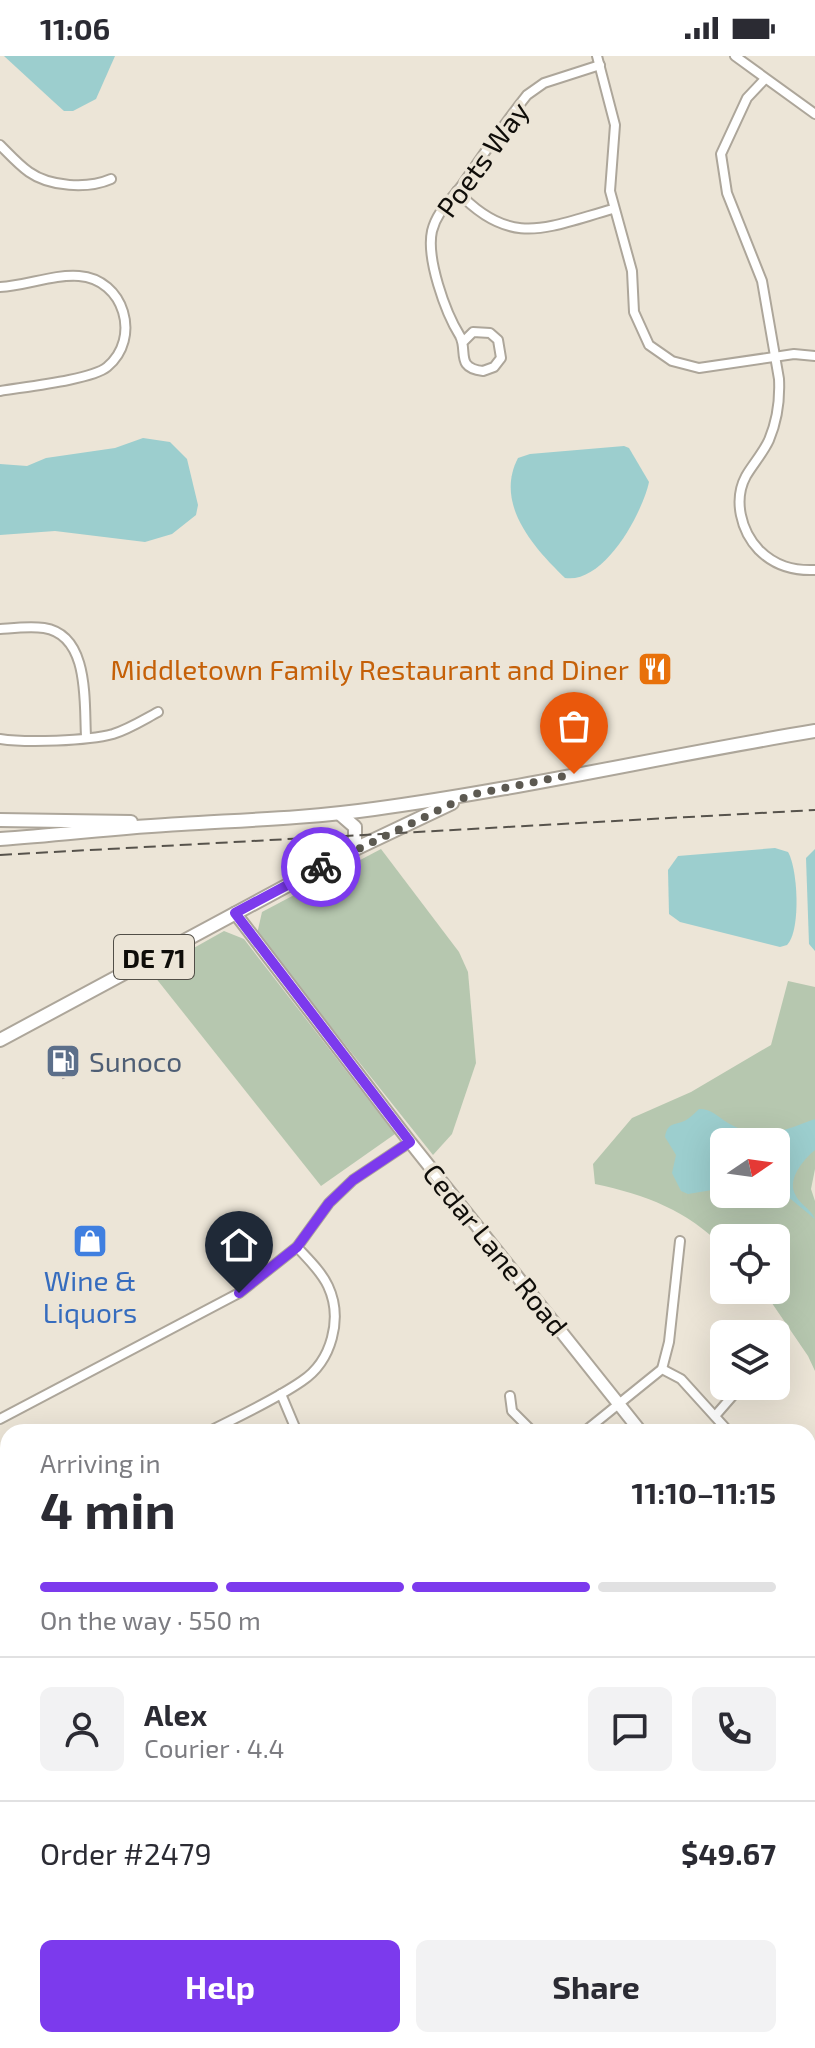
<!DOCTYPE html>
<html lang="en">
<head>
<meta charset="utf-8">
<style>
	:root { --surface:#fff; --page:#f2f2f3; --text:#2b2b33; --muted:#7c7c81; --line:#e1e1e2; --accent:#7c3aed }
	body { margin:0; font-family:"Exo 2",sans-serif; background:var(--page); color:var(--text); height:100vh; display:flex; flex-direction:column; font-size:30px; white-space:nowrap }
	* { box-sizing:border-box; margin:0 }
	p { font-size:26px; color:var(--muted) }
	.icon { flex:none; width:44px; height:44px; fill:none; stroke:currentColor; stroke-width:2; stroke-linecap:round; stroke-linejoin:round }
	.map { position:relative; flex:1; overflow:hidden }
	.drawer { position:absolute; left:0px; top:1368px; width:816px; height:624px; display:flex; flex-direction:column; background:var(--surface); border-radius:24px 24px 0 0; box-shadow:0 8px 32px #0002 }
	.drawer>* { flex:none }
	.needle { width:52px; rotate:77deg }
	.buttons { position:absolute; left:710px; top:1072px; display:grid; gap:16px }
	.buttons a { display:grid; place-items:center; width:80px; height:80px; border-radius:12px; background:var(--surface); box-shadow:0 8px 32px #0002; font-size:40px }
	.pin { position:absolute; display:grid; place-items:center; width:68px; height:68px; color:#fff; margin:-82px -34px; border-radius:50% 50% 50% 0; rotate:-45deg; box-shadow:0 0 8px #0007 }
	.pin .icon { rotate:45deg }
	.courier { position:absolute; display:grid; place-items:center; width:80px; height:80px; margin:-40px; border:6px solid #7c3aed; border-radius:50%; background:#fff; color:#222; box-shadow:0 2px 10px #0007 }
	.head em { font-style:normal; font-weight:700 }
	.head div { display:flex; flex-direction:column-reverse }
	.head { display:flex; align-items:center; justify-content:space-between; height:136px; padding:0 40px }
	h1 { font-size:52px; font-weight:700; line-height:60px }
	.bar { display:grid; grid-template-columns:repeat(4,1fr); gap:12px 8px; align-content:center; height:96px; padding:0 40px }
	.bar i { height:10px; border-radius:6px; background:var(--line) }
	.bar .selected { background:var(--accent) }
	.bar p { grid-column:span 4 }
	.line { display:flex; align-items:center; gap:20px; padding:0 40px; border-top:2px solid var(--line) }
	.line div { flex:1 }
	.round { display:grid; place-items:center; flex:none; width:84px; height:84px; border-radius:12px; background:var(--page) }
	.button { display:flex; gap:16px; margin-top:auto; padding:16px 40px }
	.button a { flex:1; height:92px; border-radius:12px; background:var(--accent); color:#fff; font-size:32px; font-weight:700; line-height:92px; text-align:center }
	.button a+a { background:var(--page); color:var(--text) }
	.status { display:flex; justify-content:space-between; align-items:center; height:56px; padding:0 40px; background:var(--surface); direction:ltr }
	.status svg { height:22px; fill:currentColor }
	.map>svg:first-child { display:block }
	.green { fill:#b6c7af; fill-rule:evenodd }
	.water { fill:#9ccece }
	.building { fill:#d0adc5; stroke:#a89ca4; stroke-width:2 }
	.lines { fill:none; stroke-linecap:round; stroke-linejoin:round }
	.street-casing { stroke:#ada69a; stroke-width:12 }
	.secondary-casing { stroke:#ada69a; stroke-width:15 }
	.primary-casing { stroke:#ada69a; stroke-width:16 }
	.street { stroke:#fff; stroke-width:8 }
	.secondary { stroke:#fff; stroke-width:11 }
	.primary { stroke:#fff; stroke-width:12 }
	.rail { stroke:#57534c; stroke-width:2; stroke-dasharray:12 6; stroke-linecap:butt }
	.done { stroke:#5c5951; stroke-width:8; stroke-dasharray:0 14.4 }
	.route { stroke:#7c3aed; stroke-width:10 }
	.labels { text-anchor:middle; dominant-baseline:central; stroke-width:7; stroke-linejoin:round; paint-order:stroke }
	.shield { fill:#ece5d7; stroke:#514e47; stroke-width:2 }
	.shield-label { font-size:26px; font-weight:bold; fill:#0f0d09 }
	.street-label { font-size:28px; fill:#0f0d09; stroke:#ece5d7 }
	.food-label { font-size:28px; fill:#c56008; stroke:#ece5d7; text-anchor:end }
	.service-label { font-size:28px; fill:#4e5e75; stroke:#ece5d7; text-anchor:start }
	.shop-label { font-size:28px; fill:#366cbe; stroke:#ece5d7 }
</style>
</head>
<body>
<div class="status"><b>11:06</b><svg viewBox="0 0 49 12"><path d="M0 12V9h3v3zM5 12V6h3v6zM10 12V3h3v9zM15 12V0h3v12zM26 1h20v11H26zM47 4h2v5h-2z"/></svg></div>
<div class="map">
<svg width="815" height="1992" viewBox="0 0 815 1992">
	<rect width="100%" height="100%" fill="#ece5d7"/>
	<g class="green">
		<polygon points="381,793 459,896 468,916 476,1007 452,1078 433,1099 257,878 262,856"/>
		<polygon points="224,875 244,883 395,1078 321,1130 151,916"/>
		<path d="M788,925l27,6v182l-4,20 4,12v170l-7,-15 -45,-66h13v-52h-52v10c-37,-38 -78,-53 -129,-64l-2,-20 39,-46 59,-26 80,-47zM724,1086h52v52h-52z"/>
		<polygon points="808,1550 815,1551 815,1671 808,1672"/>
	</g>
	<g class="water">
		<polygon points="4,0 115,0 96,43 73,55 64,55 54,46"/>
		<polygon points="143,382 170,386 187,403 198,449 196,459 172,478 145,486 55,475 0,479 0,408 27,410 46,402 115,392"/>
		<path d="M624,390l5,2 20,34c-7,32 -45,102 -84,96 -31,-30 -71,-74 -47,-120l12,-4z"/>
		<path d="M775,792l13,4c10,17 13,79 -1,93l-7,2 -100,-25 -11,-8 -1,-44 10,-14z"/>
		<polygon points="815,793 815,895 809,888 806,802"/>
		<path d="M699,1053c13,0 19,8 29,14 36,20 52,8 87,-4v31c-11,9 -28,29 -20,44 4,10 16,15 20,25l-39,-32v-45h-52v46l-36,6 -7,-3 -9,-18 4,-18 -11,-18c3,-18 13,-10 24,-19 4,-3 7,-6 10,-9z"/>
		<polygon points="558,1984 634,1984 634,1992 560,1992"/>
	</g>
	<polygon class="building" points="56,991 61,1001 74,994 78,1001 65,1008 70,1019 63,1022 49,995"/>
	<g class="lines">
		<g class="street-casing">
			<g id="street">
				<polyline points="597,0 615,69 610,135 632,215 634,256 649,289 672,305 699,312 794,298 815,300"/>
				<polyline points="735,0 815,58"/>
				<path d="M764,24l-17,18 -26,56 6,39 35,88 17,98c1,20 -2,42 -10,61 -6,13 -16,24 -23,36 -13,24 -5,55 13,74 16,16 34,21 56,20"/>
				<path d="M0,89c9,9 19,20 29,27 21,15 59,17 82,7"/>
				<path d="M457,135c54,58 90,36 156,18"/>
				<path d="M0,231c26,-1 53,-13 79,-11 45,3 63,62 28,91 -16,13 -84,20 -107,24"/>
				<path d="M463,286l10,-10 17,1 8,7 3,18 -7,9 -11,4c-28,-3 -15,-20 -23,-35 -15,-24 -34,-78 -28,-105 5,-20 19,-31 30,-46 21,-30 42,-61 65,-90l17,-12 56,-18"/>
				<path d="M0,573c14,-1 30,-3 44,-1 46,7 40,75 42,108"/>
				<path d="M0,683c26,4 87,2 113,-5 16,-5 30,-14 45,-22"/>
				<polyline points="662,1313 669,1286 680,1185"/>
				<polyline points="281,1338 297,1376"/>
				<polyline points="510,1340 512,1355 533,1376"/>
				<polyline points="715,1360 741,1330"/>
				<polyline points="0,1363 239,1237 297,1191 329,1147 353,1124 410,1086"/>
				<path d="M208,1376c31,-16 65,-31 94,-51 30,-20 41,-63 26,-95 -7,-15 -20,-27 -31,-39"/>
				<polyline points="584,1376 662,1313 681,1323 729,1376"/>
				<polyline points="808,1468 815,1472"/>
				<polyline points="0,1613 8,1659"/>
				<polyline points="808,1732 812,1728"/>
				<polyline points="808,1793 815,1803"/>
				<polyline points="0,1832 8,1824"/>
				<polyline points="808,1859 815,1855"/>
				<polyline points="351,1984 362,1992"/>
				<polyline points="710,1984 741,1990"/>
				<polyline points="702,1992 704,1984"/>
			</g>
		</g>
		<g class="secondary-casing">
			<g id="secondary">
				<polyline points="235,857 410,1086 641,1376"/>
				<polyline points="808,1544 815,1545"/>
			</g>
		</g>
		<g class="primary-casing">
			<g id="primary">
				<polyline points="340,758 355,771 355,793"/>
				<polyline points="0,764 131,766"/>
				<path d="M0,783c60,-4 121,-12 181,-15 65,-4 129,-6 193,-15 148,-20 294,-54 441,-78"/>
				<polyline points="0,984 355,793 452,747"/>
			</g>
		</g>
		<use href="#street" class="street"/>
		<use href="#secondary" class="secondary"/>
		<use href="#primary" class="primary"/>
		<polyline class="rail" points="0,799 815,754"/>
	</g>
	<g class="lines">
		<polyline class="done" points="321,811 470,739 574,718"/>
		<polyline class="route" points="239,1237 297,1191 329,1147 353,1124 410,1086 235,857 321,811"/>
	</g>
	<defs>
		<g id="restaurant-square" transform="scale(1.8)"><rect x="-9" y="-9" width="18" height="18" rx="4" fill="#e8710a" stroke="#ece5d7"/><path d="M-5-6h1v4h1v-4h1v4h1v-4h1v5L-1.5 .5V6h-2V.5L-5-1ZM5-6V6H3V1.5H1.5Q1.5-4 5-6Z" fill="#fff"/></g>
		<g id="fuel-square" transform="scale(1.8)"><rect x="-9" y="-9" width="18" height="18" rx="4" fill="#5c6f8a" stroke="#ece5d7"/><path d="M-5.5-6h7V0h2V4h1.3V-2.5L3-4.5l.8-.8L6-3V5H2.5V1h-1V6h-7ZM-4.2-4.7v3.2H.2V-4.7Z" fill="#fff"/></g>
		<g id="shop-square" transform="scale(1.8)"><rect x="-9" y="-9" width="18" height="18" rx="4" fill="#3f7fe0" stroke="#ece5d7"/><path d="M-5-2.5h2.3a2.7 3.5 0 0 1 5.4 0H5L5.5 6h-11ZM-1.5-2.5h3a1.5 2.3 0 0 0-3 0Z" fill="#fff"/></g>
	</defs>
	<g fill-rule="evenodd">
		<use href="#restaurant-square" x="655" y="613"/>
		<use href="#fuel-square" x="63" y="1005"/>
		<use href="#shop-square" x="90" y="1185"/>
	</g>
	<g class="labels">
		<rect class="shield" x="114" y="879" width="80" height="44" rx="6"/>
		<g class="shield-label">
			<text x="154" y="901">DE 71</text>
		</g>
		<g class="street-label">
			<text transform="translate(482 103) rotate(-54)">Poets Way</text>
			<text transform="translate(496 1193) rotate(51)">Cedar Lane Road</text>
		</g>
		<g class="food-label">
			<text x="629" y="613">Middletown Family Restaurant and Diner</text>
		</g>
		<g class="service-label">
			<text x="89" y="1005">Sunoco</text>
		</g>
		<g class="shop-label">
			<text x="90" y="1224">Wine &amp;<tspan x="90" dy="32">Liquors</tspan></text>
		</g>
	</g>
</svg>
<div class="buttons">
<a><svg class="needle" viewBox="-14 -14 28 28"><path d="M0-13l5 13h-10z" fill="#e53935"/><path d="M0 13l5-13h-10z" fill="#7c7c81"/></svg></a>
<a><svg class="icon" aria-label="locate" viewBox="0 0 24 24"><circle cx="12" cy="12" r="6"/><path d="M12 2v4M12 18v4M2 12h4M18 12h4"/></svg></a>
<a><svg class="icon" aria-label="layers" viewBox="0 0 24 24"><path d="M12 4l9 5-9 5-9-5zM3 14l9 5 9-5"/></svg></a>
</div>
<div class="pin" style="left:574px;top:718px;background:#ea580c"><svg class="icon" aria-label="bag" viewBox="0 0 24 24"><path d="M5 8h14l-1 12H6zM9 8a3 3 0 0 1 6 0"/></svg></div>
<div class="pin" style="left:239px;top:1237px;background:#1f2937"><svg class="icon" aria-label="home" viewBox="0 0 24 24"><path d="M3 11l9-7 9 7M6 9v11h12V9"/></svg></div>
<div class="courier" style="left:321px;top:811px"><svg class="icon" aria-label="bike" viewBox="0 0 24 24"><circle cx="6" cy="16" r="4"/><circle cx="18" cy="16" r="4"/><path d="M6 16l4-8h5l3 8M10 8l3 8H6M13 5h3"/></svg></div>
<section class="drawer">
<div class="head"><div><h1>4 min</h1><p>Arriving in</p></div><em>11:10–11:15</em></div>
<div class="bar"><i class="selected"></i><i class="selected"></i><i class="selected"></i><i></i><p>On the way · 550 m</p></div>
<div class="line" style="height:144px"><a class="round"><svg class="icon" aria-label="person" viewBox="0 0 24 24"><circle cx="12" cy="8" r="4"/><path d="M4 21q1-7 8-7t8 7"/></svg></a><div><b>Alex</b><p>Courier · 4.4</p></div><a class="round"><svg class="icon" aria-label="chat" viewBox="0 0 24 24"><path d="M4 5h16v11H9l-5 4z"/></svg></a><a class="round"><svg class="icon" aria-label="phone" viewBox="0 0 24 24"><path d="M5 4h4l2 5-3 2q2 4 5 5l2-3 5 2v4C11 20 4 13 5 4z"/></svg></a></div>
<div class="line" style="height:104px"><div>Order #2479</div><b>$49.67</b></div>
<div class="button"><a>Help</a><a>Share</a></div>
</section>
</div>
</body>
</html>
